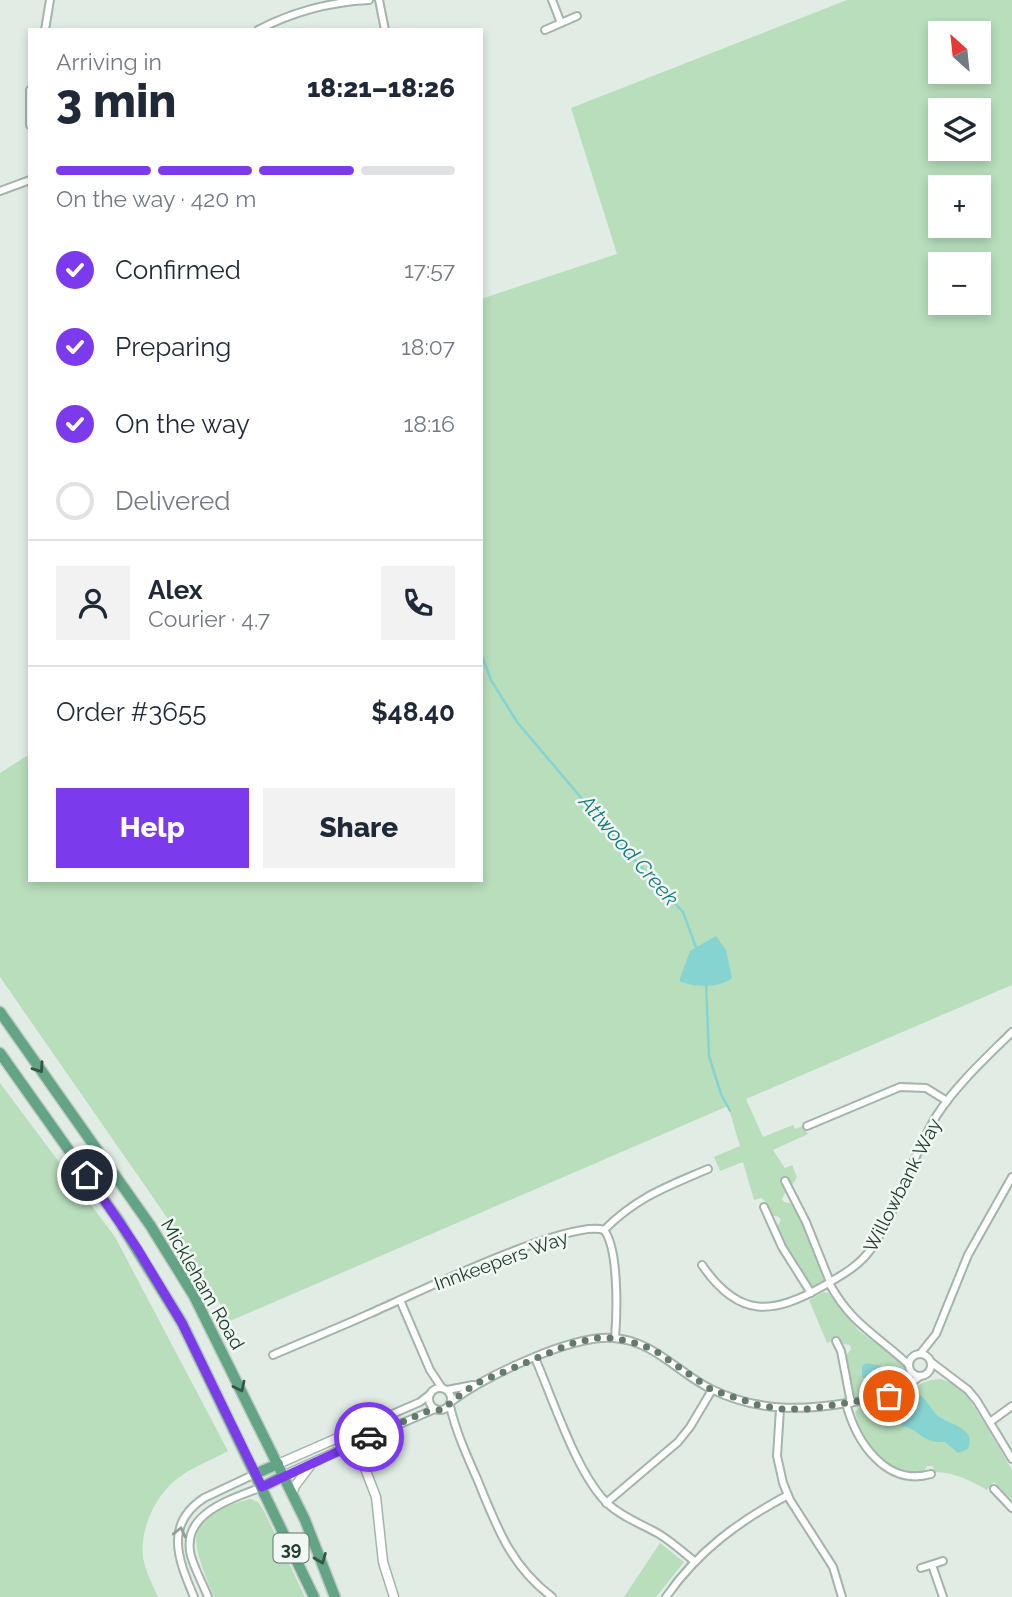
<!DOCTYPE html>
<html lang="en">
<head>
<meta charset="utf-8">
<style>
	:root { --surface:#fff; --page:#f2f2f3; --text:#1f2937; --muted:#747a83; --line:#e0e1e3; --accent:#7c3aed }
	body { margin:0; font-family:Raleway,sans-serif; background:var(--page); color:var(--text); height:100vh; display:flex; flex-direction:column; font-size:26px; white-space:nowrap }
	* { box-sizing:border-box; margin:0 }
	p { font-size:23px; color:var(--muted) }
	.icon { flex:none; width:38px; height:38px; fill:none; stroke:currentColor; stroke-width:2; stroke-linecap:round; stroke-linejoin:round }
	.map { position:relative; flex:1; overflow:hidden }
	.drawer { position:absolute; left:28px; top:28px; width:455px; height:854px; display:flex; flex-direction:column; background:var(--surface); border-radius:0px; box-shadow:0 4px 10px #0003 }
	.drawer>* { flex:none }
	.needle { width:46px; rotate:333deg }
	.buttons { position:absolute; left:928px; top:21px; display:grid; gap:14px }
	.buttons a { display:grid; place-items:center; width:63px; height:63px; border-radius:0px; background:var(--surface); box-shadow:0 4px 10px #0003; font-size:35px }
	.pin { position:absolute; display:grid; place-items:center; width:60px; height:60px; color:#fff; margin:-30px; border:4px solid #fff; border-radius:50%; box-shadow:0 2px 7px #0007 }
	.courier { position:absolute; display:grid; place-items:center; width:70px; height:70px; margin:-35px; border:5px solid #7c3aed; border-radius:50%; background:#fff; color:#222; box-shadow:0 2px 9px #0007 }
	.headline em { font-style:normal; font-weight:800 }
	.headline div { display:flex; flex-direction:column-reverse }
	.headline { display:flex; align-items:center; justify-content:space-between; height:119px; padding:0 28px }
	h1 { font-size:46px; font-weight:800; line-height:52px }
	.bar { display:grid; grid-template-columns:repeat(4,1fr); gap:10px 7px; align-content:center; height:84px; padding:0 28px }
	.bar i { height:9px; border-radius:5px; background:var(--line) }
	.bar .active { background:var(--accent) }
	.bar p { grid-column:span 4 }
	.line { display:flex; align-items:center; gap:18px; padding:0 28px; border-top:2px solid var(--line) }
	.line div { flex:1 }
	.round { display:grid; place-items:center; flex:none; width:74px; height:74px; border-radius:0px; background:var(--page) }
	ol { padding:0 28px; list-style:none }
	li { display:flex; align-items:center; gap:21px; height:77px }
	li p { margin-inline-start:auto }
	li .icon { padding:7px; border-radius:50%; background:var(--accent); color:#fff; stroke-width:4 }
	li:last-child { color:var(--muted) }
	li i { width:38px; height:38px; border:4px solid var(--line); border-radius:50% }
	.button { display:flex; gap:14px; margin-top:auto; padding:14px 28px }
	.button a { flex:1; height:80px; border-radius:0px; background:var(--accent); color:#fff; font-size:28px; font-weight:800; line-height:80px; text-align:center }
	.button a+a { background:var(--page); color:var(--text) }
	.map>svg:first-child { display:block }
	.green { fill:#b8debc; fill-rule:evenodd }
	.water { fill:#86d4d2 }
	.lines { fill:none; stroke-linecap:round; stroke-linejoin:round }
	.stream { stroke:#86d4d2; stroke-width:2.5 }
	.minor-casing { stroke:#a3b4ab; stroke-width:10 }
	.tertiary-casing { stroke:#a3b4ab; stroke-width:11 }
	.primary-casing { stroke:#c1c9c5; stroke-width:13 }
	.minor { stroke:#fff; stroke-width:6 }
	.tertiary { stroke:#fff; stroke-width:8 }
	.primary { stroke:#63a487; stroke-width:10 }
	.oneway { stroke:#315746 }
	.oneway2 { stroke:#909e98 }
	.done { stroke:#647a6f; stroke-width:7; stroke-dasharray:0 12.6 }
	.route { stroke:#7c3aed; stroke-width:9 }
	.labels { text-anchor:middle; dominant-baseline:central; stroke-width:5; stroke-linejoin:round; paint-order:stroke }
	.shield { fill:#f1f8f4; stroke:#5f756b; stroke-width:2 }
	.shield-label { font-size:18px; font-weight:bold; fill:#203d30 }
	.street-label { font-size:19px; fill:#203d30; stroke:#f1f8f4 }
	.water-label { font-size:21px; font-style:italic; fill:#187c7b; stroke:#f1f8f4 }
</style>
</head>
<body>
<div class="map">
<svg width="1012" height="1597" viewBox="0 0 1012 1597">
	<rect width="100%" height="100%" fill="#e1ece5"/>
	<g class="green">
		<path d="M847,0h165v985l-266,114 17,38 30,-12 2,4 7,-3 6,8 -35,16 12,18 7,-3 5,12 -4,7 -6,-3 -5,3 4,7 -4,8 2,3 11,2 27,64 3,13 -12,8 -19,-25 -19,-34 6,-10 -2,-3 -8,-2 -3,-11 -7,-6 -7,2 -11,-38 -23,9 -6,-14 26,-11 -12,-40 -498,215 -46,-79 -184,-265v-204l30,-19v126h451v-581l136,-45 -46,-146zM940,33h38v39h-38zM940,110h38v39h-38zM940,187h38v39h-38zM940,264h38v39h-38z"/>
		<path d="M0,1083l115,154 113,214c-18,10 -41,18 -56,32 -20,19 -34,52 -28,79 3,12 9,24 14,35h-158z"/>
		<path d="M824,1292l4,1 31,38 45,34 3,6c-6,25 -32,25 -53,27l-10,-39 7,-10 -1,-4 -8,-1 -4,-5 -11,4 -18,-43z"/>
		<path d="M941,1379l13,5 12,10 22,35 24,41v30l-18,-18 -7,8c-15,-9 -36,-19 -53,-18l-1,-6h-6l-4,7c-29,10 -64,-35 -68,-61l5,-5c13,-2 27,-3 39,-9 17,-9 20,-18 42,-19z"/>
		<path d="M250,1499l8,3 6,9 41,86h-91c-23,-58 -35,-79 36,-98z"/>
		<polygon points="660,1543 684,1562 656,1597 624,1597"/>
	</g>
	<g class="water">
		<path d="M716,936l10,14 6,28c-12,10 -38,10 -52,3v-3l10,-27z"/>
		<path d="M867,1363l14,3 25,32h9l5,-3c8,6 11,15 18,21 12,9 39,12 30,33l-10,4 -13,-11c-25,1 -23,-12 -45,-17 -6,-12 -6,-38 -22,-44 -5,-2 -10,-1 -16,-4v-11z"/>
	</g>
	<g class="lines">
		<g class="stream">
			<polyline points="481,653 491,680 517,722 622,846 683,912 697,950"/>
			<polyline points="706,983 709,1056 721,1094 730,1111"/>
		</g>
		<g class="minor-casing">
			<g id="minor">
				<polyline points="379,0 385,30"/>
				<polyline points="552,0 561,23"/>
				<polyline points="45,30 50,0"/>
				<path d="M258,30c36,-19 71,-28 111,-30"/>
				<polyline points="545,30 577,16"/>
				<polyline points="30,90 30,125"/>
				<polyline points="0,191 30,180"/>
				<polyline points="807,1126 900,1087 926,1088 947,1101"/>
				<polyline points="785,1181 806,1222 830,1282"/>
				<polyline points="764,1207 782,1247 811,1293"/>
				<path d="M604,1230c33,-33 62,-43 104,-61"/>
				<path d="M604,1230c15,19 13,84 11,108"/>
				<path d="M702,1265c37,54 71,50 123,20 17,-10 34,-19 46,-36 28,-41 40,-92 66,-134 20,-31 49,-57 75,-83"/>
				<path d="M829,1283c23,42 47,51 80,82"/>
				<polyline points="400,1300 430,1370 442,1388"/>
				<polyline points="836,1341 841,1351 851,1403"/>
				<polyline points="920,1354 936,1334 968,1255 1012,1177"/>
				<circle cx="920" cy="1365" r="11"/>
				<path d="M273,1355c32,-14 65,-27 98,-42 39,-17 199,-95 233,-83"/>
				<path d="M535,1358c18,41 42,117 73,146 15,14 34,20 51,30 13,8 24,18 35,27"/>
				<polyline points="931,1362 968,1390 977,1401 1012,1459"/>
				<circle cx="440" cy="1399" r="11"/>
				<polyline points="447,1390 473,1385"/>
				<path d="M452,1401c34,-25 119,-66 161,-63 40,2 65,35 98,51 44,22 89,22 136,14 31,-5 48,-5 73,-27"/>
				<path d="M846,1403c10,39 40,84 85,71"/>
				<path d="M450,1406c6,26 17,50 28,75 19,47 33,85 74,116"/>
				<polyline points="780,1409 777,1456 783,1483 790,1500 833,1567 842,1597"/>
				<polyline points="990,1422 1012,1406"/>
				<polyline points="351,1432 420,1402 429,1395"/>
				<polyline points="356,1443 435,1409"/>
				<polyline points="994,1489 1012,1508"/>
				<polyline points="606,1503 678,1442 690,1427 712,1390"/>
				<polyline points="932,1565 943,1597"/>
				<polyline points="921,1568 943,1561"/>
				<path d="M194,1597c-15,-36 -31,-72 10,-99l51,-24"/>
				<path d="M208,1597c-5,-13 -13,-27 -17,-41 -11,-43 41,-57 71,-69"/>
				<path d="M666,1597c32,-46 73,-76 122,-102"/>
			</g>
		</g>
		<g class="tertiary-casing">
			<g id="tertiary">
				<polyline points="278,1464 351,1432 376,1497 383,1562 394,1597"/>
				<polyline points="283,1476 356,1443"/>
				<polyline points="292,1494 295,1486 310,1466"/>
			</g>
		</g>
		<g class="primary-casing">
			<g id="primary">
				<polyline points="0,1012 150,1225 194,1296 305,1520 335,1597"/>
				<polyline points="0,1053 119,1221 182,1323 314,1597"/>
				<polyline points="255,1474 278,1464"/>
				<polyline points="262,1487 283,1476"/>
			</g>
		</g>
		<use href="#minor" class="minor"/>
		<use href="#tertiary" class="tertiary"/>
		<use href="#primary" class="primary"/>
	</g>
	<defs><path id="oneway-chevron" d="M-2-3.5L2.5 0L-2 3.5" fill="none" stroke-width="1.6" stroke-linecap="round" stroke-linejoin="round" transform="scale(1.75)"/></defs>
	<g class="oneway">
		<use href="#oneway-chevron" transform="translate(39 1068) rotate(55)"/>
		<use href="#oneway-chevron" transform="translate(240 1387) rotate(64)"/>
		<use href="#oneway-chevron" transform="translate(321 1559) rotate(68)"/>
	</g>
	<use class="oneway2" href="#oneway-chevron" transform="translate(180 1532) rotate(-77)"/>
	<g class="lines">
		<polyline class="done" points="369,1437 425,1412 445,1409 452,1401 475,1384 570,1344 596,1338 615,1338 642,1345 657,1352 712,1390 758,1405 780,1409 809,1409 889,1396"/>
		<polyline class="route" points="87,1175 137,1248 182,1323 262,1487 369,1437"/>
	</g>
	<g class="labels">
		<rect class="shield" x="273.5" y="1533.5" width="35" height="29" rx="5"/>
		<g class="shield-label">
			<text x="291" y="1548">39</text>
		</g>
		<g class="street-label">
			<text transform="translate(902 1185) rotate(-63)">Willowbank Way</text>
			<text transform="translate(501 1260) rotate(-20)">Innkeepers Way</text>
			<text transform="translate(203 1284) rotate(60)">Mickleham Road</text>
		</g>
		<g class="water-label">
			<text transform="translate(629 850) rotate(49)">Attwood Creek</text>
		</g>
	</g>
</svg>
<div class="buttons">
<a><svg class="needle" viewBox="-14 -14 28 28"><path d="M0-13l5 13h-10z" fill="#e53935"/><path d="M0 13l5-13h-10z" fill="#747a83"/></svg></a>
<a><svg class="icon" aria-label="layers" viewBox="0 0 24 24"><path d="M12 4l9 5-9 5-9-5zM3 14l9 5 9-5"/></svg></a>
<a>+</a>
<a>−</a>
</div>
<div class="pin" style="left:889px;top:1396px;background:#ea580c"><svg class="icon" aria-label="bag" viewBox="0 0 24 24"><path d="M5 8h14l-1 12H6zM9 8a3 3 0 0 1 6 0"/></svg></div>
<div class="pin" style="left:87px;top:1175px;background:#1f2937"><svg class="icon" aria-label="home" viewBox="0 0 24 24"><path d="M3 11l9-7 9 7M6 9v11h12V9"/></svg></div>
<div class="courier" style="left:369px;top:1437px"><svg class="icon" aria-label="car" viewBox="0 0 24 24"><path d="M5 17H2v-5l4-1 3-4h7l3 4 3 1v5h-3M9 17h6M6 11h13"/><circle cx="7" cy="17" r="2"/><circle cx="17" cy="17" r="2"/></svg></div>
<section class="drawer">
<div class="headline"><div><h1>3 min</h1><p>Arriving in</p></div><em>18:21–18:26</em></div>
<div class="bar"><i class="active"></i><i class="active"></i><i class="active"></i><i></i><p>On the way · 420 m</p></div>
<ol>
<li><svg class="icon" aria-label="check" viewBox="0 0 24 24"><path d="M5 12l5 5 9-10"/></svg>Confirmed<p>17:57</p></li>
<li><svg class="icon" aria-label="check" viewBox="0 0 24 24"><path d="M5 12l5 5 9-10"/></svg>Preparing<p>18:07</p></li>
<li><svg class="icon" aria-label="check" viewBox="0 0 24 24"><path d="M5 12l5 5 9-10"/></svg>On the way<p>18:16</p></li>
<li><i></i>Delivered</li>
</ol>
<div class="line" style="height:126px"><a class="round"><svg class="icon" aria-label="person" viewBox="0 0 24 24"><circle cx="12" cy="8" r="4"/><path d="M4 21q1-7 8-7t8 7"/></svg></a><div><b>Alex</b><p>Courier · 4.7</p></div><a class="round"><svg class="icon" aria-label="phone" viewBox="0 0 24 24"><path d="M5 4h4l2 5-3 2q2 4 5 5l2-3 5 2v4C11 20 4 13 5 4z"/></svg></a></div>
<div class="line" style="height:91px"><div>Order #3655</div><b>$48.40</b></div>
<div class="button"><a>Help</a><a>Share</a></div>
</section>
</div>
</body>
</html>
